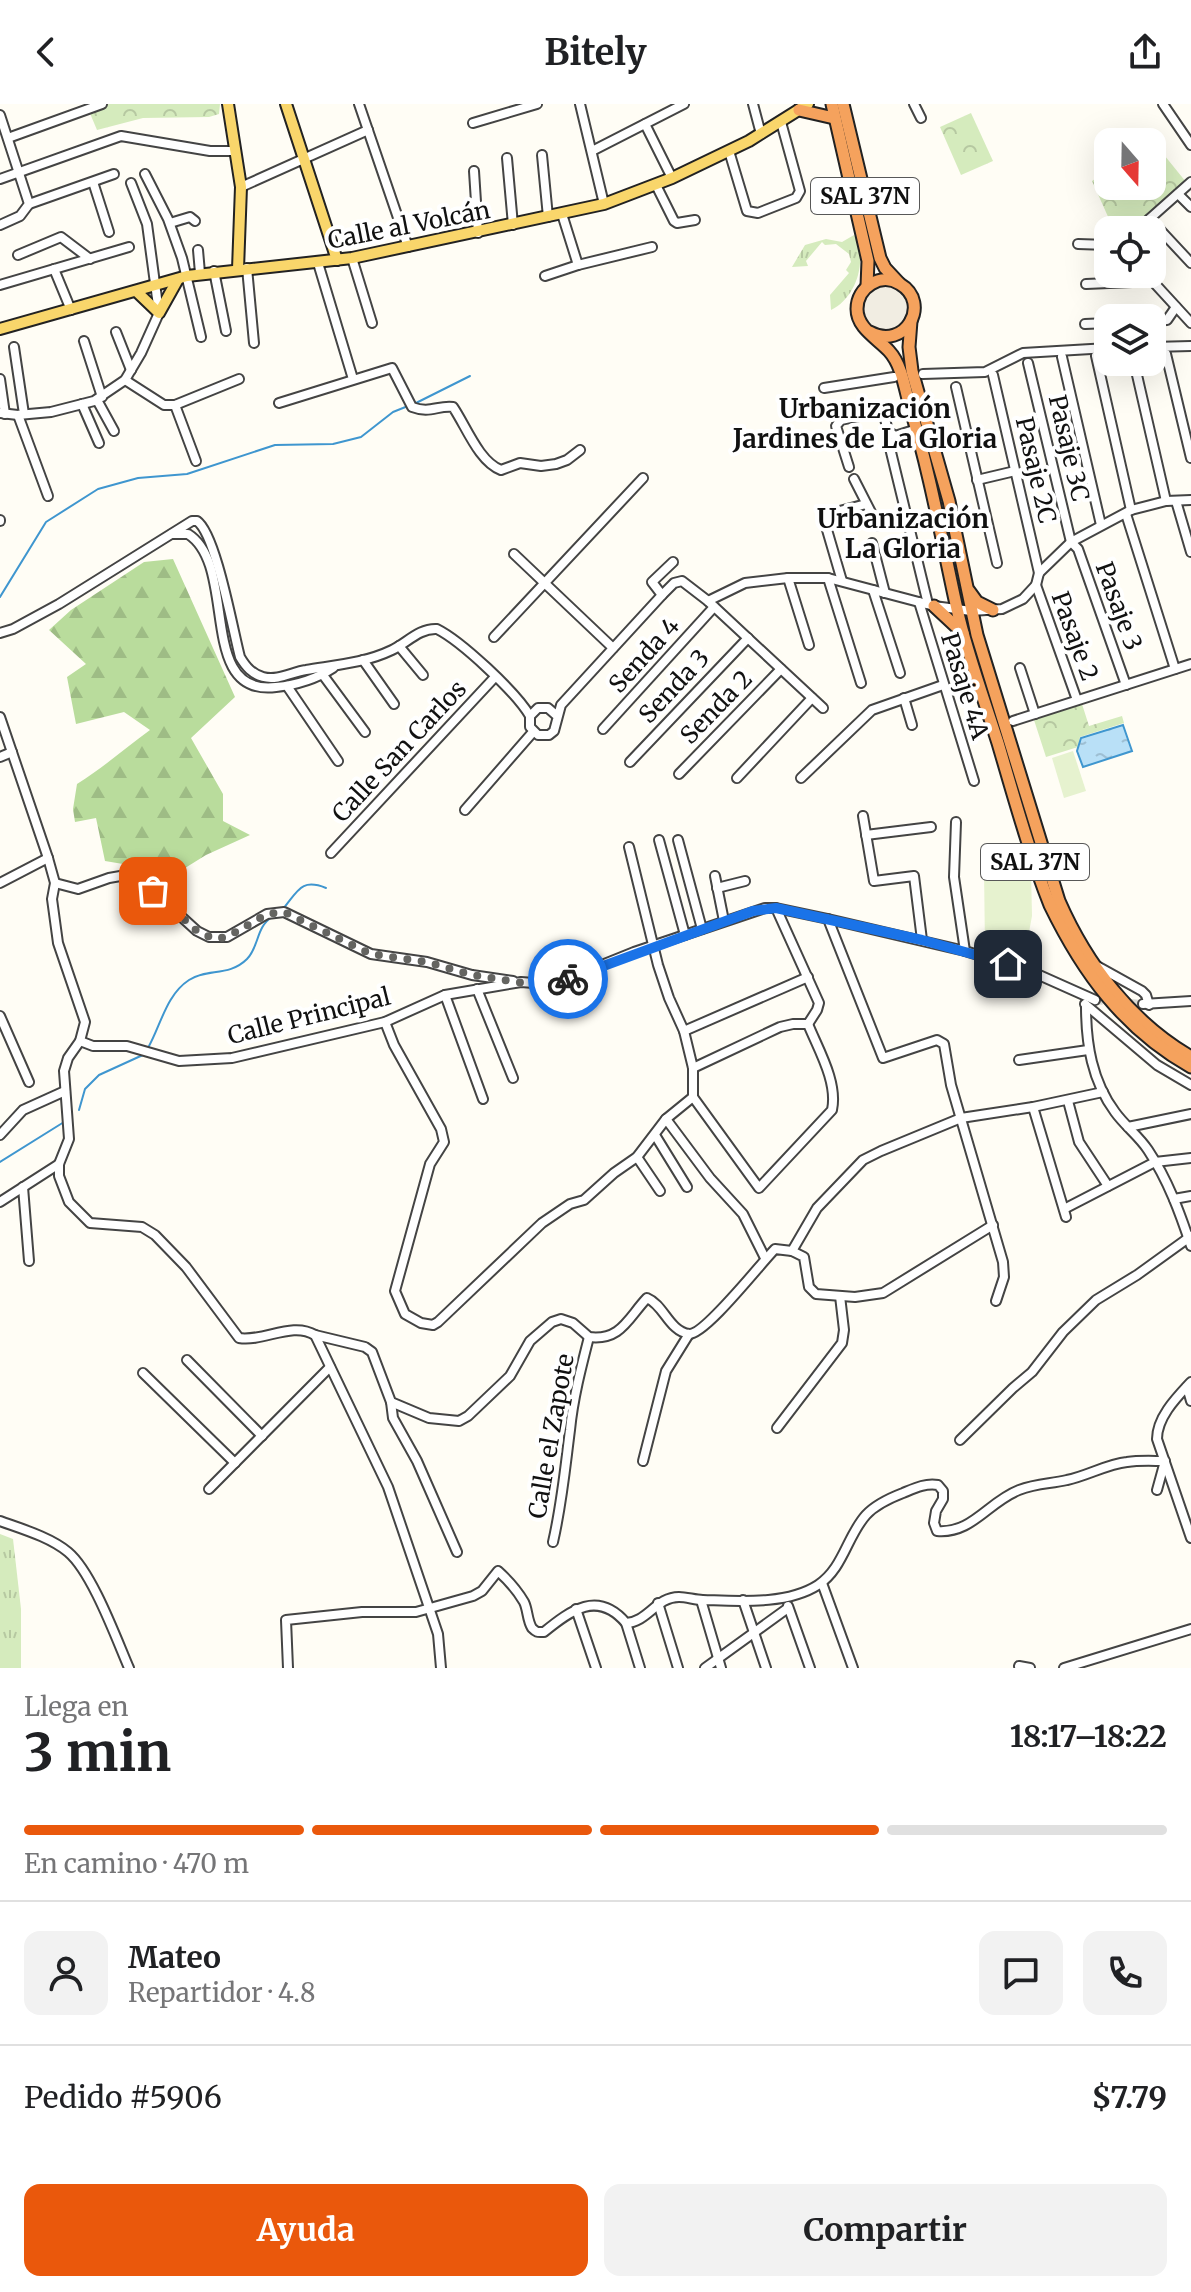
<!DOCTYPE html>
<html lang="es">
<head>
<meta charset="utf-8">
<style>
	:root { --surface:#fff; --page:#f2f2f2; --text:#202124; --muted:#757577; --line:#e0e0e0; --accent:#ea580c }
	body { margin:0; font-family:Merriweather,serif; background:var(--page); color:var(--text); height:100vh; display:flex; flex-direction:column; font-size:30px; white-space:nowrap }
	* { box-sizing:border-box; margin:0 }
	p { font-size:26px; color:var(--muted) }
	.icon { flex:none; width:44px; height:44px; fill:none; stroke:currentColor; stroke-width:2; stroke-linecap:round; stroke-linejoin:round }
	.map { position:relative; height:1564px; overflow:hidden }
	.side { display:flex; flex-direction:column; background:var(--surface); flex:1 }
	.side>* { flex:none }
	.needle { width:52px; rotate:160deg }
	.buttons { position:absolute; left:1094px; top:24px; display:grid; gap:16px }
	.buttons a { display:grid; place-items:center; width:72px; height:72px; border-radius:16px; background:var(--surface); box-shadow:0 8px 32px #0002; font-size:40px }
	.pin { position:absolute; display:grid; place-items:center; width:68px; height:68px; color:#fff; margin:-34px; border-radius:16px; box-shadow:0 4px 12px #0006 }
	.courier { position:absolute; display:grid; place-items:center; width:80px; height:80px; margin:-40px; border:6px solid #1a73e8; border-radius:50%; background:#fff; color:#222; box-shadow:0 2px 10px #0007 }
	.overview em { font-style:normal; font-weight:700 }
	.overview div { display:flex; flex-direction:column-reverse }
	.overview { display:flex; align-items:center; justify-content:space-between; height:136px; padding:0 24px }
	h1 { font-size:52px; font-weight:700; line-height:60px }
	.bar { display:grid; grid-template-columns:repeat(4,1fr); gap:12px 8px; align-content:center; height:96px; padding:0 24px }
	.bar i { height:10px; border-radius:6px; background:var(--line) }
	.bar .on { background:var(--accent) }
	.bar p { grid-column:span 4 }
	.line { display:flex; align-items:center; gap:20px; padding:0 24px; border-top:2px solid var(--line) }
	.line div { flex:1 }
	.round { display:grid; place-items:center; flex:none; width:84px; height:84px; border-radius:16px; background:var(--page) }
	.action { display:flex; gap:16px; margin-top:auto; padding:16px 24px }
	.action a { flex:1; height:92px; border-radius:16px; background:var(--accent); color:#fff; font-size:32px; font-weight:700; line-height:92px; text-align:center }
	.action a+a { background:var(--page); color:var(--text) }
	header { display:flex; justify-content:space-between; align-items:center; height:104px; padding:0 24px; background:var(--surface); font-size:36px; font-weight:700 }
	.map>svg:first-child { display:block }
	.grass { fill:url(#grass-tufts) }
	.forest { fill:url(#forest-firs) }
	.park { fill:url(#park-crowns) }
	.pitch { fill:#e6f2cf }
	.plaza { fill:#f1ede2 }
	.water { fill:url(#water-ripples); stroke:#3f96cf; stroke-width:2 }
	.lines { fill:none; stroke-linecap:round; stroke-linejoin:round }
	.stream { stroke:#3f96cf; stroke-width:2 }
	.minor-tunnel { stroke:#dbdad3; stroke-width:8; stroke-dasharray:8 4; stroke-linecap:butt }
	.minor-casing { stroke:#444; stroke-width:12 }
	.major-casing { stroke:#222; stroke-width:14 }
	.highway-casing { stroke:#222; stroke-width:15 }
	.minor { stroke:#fff; stroke-width:8 }
	.major { stroke:#f9d66b; stroke-width:10 }
	.highway { stroke:#f5a25d; stroke-width:11 }
	.done { stroke:#646461; stroke-width:8; stroke-dasharray:0 14.4 }
	.route { stroke:#1a73e8; stroke-width:10 }
	.labels { text-anchor:middle; dominant-baseline:central; stroke-width:8; stroke-linejoin:round; paint-order:stroke }
	.shield { fill:#fff; stroke:#585858; stroke-width:2 }
	.shield-label { font-size:22px; font-weight:bold; fill:#111 }
	.street-label { font-size:24px; fill:#111; stroke:#fff }
	.neighbourhood-label { font-size:26px; font-weight:bold; fill:#111; stroke:#fff }
</style>
</head>
<body>
<header><svg class="icon" aria-label="back" viewBox="0 0 24 24"><path d="M15 5l-7 7 7 7"/></svg>Bitely<svg class="icon" aria-label="share" viewBox="0 0 24 24"><path d="M12 15V3M7 8l5-5 5 5M5 13v7h14v-7"/></svg></header>
<div class="map">
<svg width="1191" height="1564" viewBox="0 0 1191 1564">
	<defs>
		<pattern id="grass-tufts" width="24" height="20" patternUnits="userSpaceOnUse" patternTransform="scale(2)"><rect width="24" height="20" fill="#d5ebbd"/><path d="M3 7l-1-3M5 7V3M7 7l1-3M15 17l-1-3M17 17v-4M19 17l1-3" fill="none" stroke="#b6c8a1"/></pattern>
		<pattern id="forest-firs" width="22" height="20" patternUnits="userSpaceOnUse" patternTransform="scale(2)"><rect width="22" height="20" fill="#b9dc9c"/><path d="M5 1l3.5 6h-7zM16 11l3.5 6h-7z" fill="#9ebc85"/></pattern>
		<pattern id="park-crowns" width="20" height="18" patternUnits="userSpaceOnUse" patternTransform="scale(2)"><rect width="20" height="18" fill="#d5ebbd"/><path d="M2 6a3 3 0 1 1 6 0M12 15a3 3 0 1 1 6 0" fill="none" stroke="#b6c8a1"/></pattern>
		<pattern id="water-ripples" width="26" height="14" patternUnits="userSpaceOnUse" patternTransform="scale(2)"><rect width="26" height="14" fill="#b9e0f7"/><path d="M2 4q2-2 4 0t4 0M15 11q2-2 4 0t4 0" fill="none" stroke="#9ebfd3"/></pattern>
	</defs>
	<rect width="100%" height="100%" fill="#fffdf5"/>
	<g class="grass">
		<path d="M854,131c14,24 3,63 -23,75l-1,-15 19,-22 -3,-3 5,-8 -2,-8 -13,-10 -11,1 -3,-3 -16,19 2,5 -16,1 13,-22 21,-6 16,3z"/>
		<polygon points="0,1430 13,1435 21,1505 21,1564 0,1564"/>
	</g>
	<path class="forest" d="M173,455l62,138 -44,41 32,56v27l27,14 -44,20 -29,18 -72,-12 -9,-43 -21,4 -2,-13 4,-25c26,-16 48,-36 73,-54l-26,-18 -48,12 -9,-47 19,-13 -37,-34 22,-20 73,-48z"/>
	<g class="park">
		<polygon points="106,0 220,0 219,10 209,13 143,14 97,26 89,7"/>
		<polygon points="971,9 993,57 961,71 940,23"/>
		<polygon points="1152,36 1186,78 1130,126 1114,126 1092,77 1108,66 1108,82 1152,82 1152,38 1149,38"/>
		<polygon points="1082,600 1089,622 1122,612 1124,619 1080,633 1078,643 1046,653 1034,616"/>
	</g>
	<g class="pitch">
		<polygon points="1073,647 1086,687 1064,694 1052,654"/>
		<polygon points="1017,765 1031,766 1032,812 1024,855 985,844 984,766"/>
	</g>
	<circle class="plaza" cx="885" cy="204" r="23"/>
	<polygon class="water" points="1123,621 1132,647 1083,663 1077,647 1081,634"/>
	<g class="lines">
		<g class="stream">
			<polyline points="414,300 470,272"/>
			<polyline points="0,493 46,418 98,385 138,374 187,370 275,341 333,340 361,333 393,308 408,302"/>
			<path d="M283,805c15,-18 18,-31 43,-21"/>
			<path d="M148,944c13,-23 18,-53 41,-68 18,-12 40,-3 58,-21 12,-12 9,-32 25,-42"/>
			<polyline points="79,1006 85,985 99,971 145,950"/>
			<polyline points="0,1058 64,1018"/>
		</g>
		<polyline class="minor-tunnel" points="1095,896 1143,900"/>
		<g class="minor-casing">
			<g id="minor">
				<polyline points="359,0 408,143"/>
				<polyline points="580,0 604,100"/>
				<polyline points="753,0 761,30"/>
				<polyline points="914,0 921,14"/>
				<polyline points="1163,0 1191,41"/>
				<polyline points="0,11 29,100 20,112 0,121"/>
				<polyline points="473,19 537,0"/>
				<polyline points="645,20 672,74"/>
				<polyline points="8,34 102,0"/>
				<polyline points="592,47 684,0"/>
				<polyline points="729,47 747,107 758,109 796,94 800,87 781,18"/>
				<polyline points="542,51 548,113"/>
				<polyline points="507,54 513,121"/>
				<polyline points="474,67 478,129"/>
				<polyline points="145,70 168,115 182,154 201,233"/>
				<polyline points="0,75 121,32 210,47 235,47"/>
				<polyline points="93,78 109,128"/>
				<polyline points="656,81 674,117 677,119 695,116"/>
				<polyline points="241,83 368,26"/>
				<polyline points="1178,90 1191,103"/>
				<polyline points="29,100 114,70"/>
				<polyline points="562,110 578,161"/>
				<polyline points="1150,115 1191,159"/>
				<polyline points="170,119 190,113 195,117"/>
				<polyline points="1137,126 1191,78"/>
				<polyline points="1078,140 1108,141"/>
				<polyline points="198,146 200,169"/>
				<polyline points="18,151 61,133 90,155"/>
				<polyline points="352,154 372,219"/>
				<polyline points="318,159 353,275"/>
				<polyline points="247,164 254,239"/>
				<polyline points="54,165 71,206"/>
				<polyline points="214,167 226,227"/>
				<polyline points="1146,170 1191,219"/>
				<polyline points="545,172 578,161 652,143"/>
				<polyline points="1086,180 1132,178 1141,170"/>
				<polyline points="0,181 129,143"/>
				<polyline points="1152,217 1167,216 1176,203"/>
				<polyline points="1085,220 1108,219"/>
				<polyline points="116,228 131,266"/>
				<polyline points="84,237 102,293"/>
				<polyline points="14,243 24,310"/>
				<polyline points="1152,243 1191,242"/>
				<polyline points="1166,250 1191,354"/>
				<polyline points="1096,252 1131,406"/>
				<polyline points="1062,253 1101,421"/>
				<polyline points="1134,258 1166,397"/>
				<polyline points="1028,259 1071,438 1078,445 1126,581"/>
				<polyline points="923,270 985,268 1023,249 1108,244"/>
				<polyline points="993,271 1039,469"/>
				<polyline points="0,275 5,310"/>
				<polyline points="125,276 164,301 175,301 239,275"/>
				<polyline points="956,283 997,459"/>
				<polyline points="824,284 894,273"/>
				<polyline points="97,296 114,327"/>
				<path d="M279,299l113,-35 20,39c18,7 26,-2 41,0 13,19 26,55 48,63l19,-7 21,3 15,-2 11,-4 13,-10"/>
				<polyline points="82,300 99,339"/>
				<polyline points="175,301 196,357"/>
				<polyline points="0,309 18,311 51,308 94,297 125,276 141,249 159,209 147,120 131,79"/>
				<polyline points="18,311 48,392"/>
				<polyline points="890,344 928,500"/>
				<polyline points="849,363 836,322 841,316 883,307 888,327 895,332 917,325"/>
				<polyline points="854,375 878,422"/>
				<polyline points="977,376 1015,367"/>
				<polyline points="1176,397 1191,448"/>
				<polyline points="1126,410 1175,565"/>
				<polyline points="0,416 0,417"/>
				<path d="M172,430h16c51,32 8,163 88,153 20,-2 40,-8 57,-19"/>
				<polyline points="872,439 885,489"/>
				<polyline points="514,450 613,544"/>
				<polyline points="788,474 809,541"/>
				<polyline points="828,474 861,579"/>
				<polyline points="842,477 825,419 832,409 866,400"/>
				<polyline points="1036,481 1077,596"/>
				<polyline points="873,486 900,569"/>
				<polyline points="662,491 652,478 673,458"/>
				<polyline points="708,497 745,479 788,474 828,474 934,502 971,507 1002,505 1023,495 1036,481 1039,469 1071,438 1131,406 1166,397 1191,396"/>
				<polyline points="919,498 974,677"/>
				<path d="M0,529l13,-4 46,-25 133,-83h5c19,13 36,110 43,136 6,10 12,17 23,20 15,4 29,-5 43,-7 30,-5 59,-7 86,-20 15,-7 27,-22 45,-21 24,12 79,63 93,87"/>
				<polyline points="494,533 643,374"/>
				<polyline points="399,542 423,571"/>
				<polyline points="363,556 394,600"/>
				<polyline points="1020,564 1035,610"/>
				<polyline points="323,571 365,628"/>
				<polyline points="287,582 338,657"/>
				<polyline points="904,594 912,621"/>
				<polyline points="556,611 548,604 538,604 530,612 530,623 538,631 549,631 554,627 561,601 662,491 674,479 682,477 708,497 823,604"/>
				<path d="M0,613l48,141 7,25 -3,16 6,44 27,79 -5,19 -12,17 -4,13 5,68 -10,25v12l10,26 21,21 52,4 13,8 31,32 53,71c25,4 53,-17 76,-3l73,152 50,147 3,34"/>
				<polyline points="1013,617 1191,560"/>
				<polyline points="603,625 714,503"/>
				<polyline points="0,653 12,648"/>
				<polyline points="630,658 748,534"/>
				<polyline points="679,670 781,565"/>
				<polyline points="737,674 812,594"/>
				<polyline points="801,674 872,606 943,581"/>
				<polyline points="465,706 533,628"/>
				<polyline points="863,712 874,777 914,772 922,836"/>
				<polyline points="956,718 954,773 965,847"/>
				<polyline points="866,731 931,723"/>
				<polyline points="659,736 685,831"/>
				<polyline points="678,736 702,825"/>
				<path d="M629,743l29,118 11,33 15,33 9,37v29l66,91 73,-78c6,-28 -14,-61 -24,-86"/>
				<polyline points="331,749 495,573"/>
				<polyline points="715,772 724,817"/>
				<polyline points="0,779 48,754"/>
				<polyline points="55,779 78,785 109,774 126,771 153,787 197,827 209,833 227,833 267,810 284,808 371,850 427,858 472,871 513,877"/>
				<polyline points="717,784 745,777"/>
				<polyline points="776,804 819,899 817,906 808,920"/>
				<polyline points="828,815 883,954 937,936 944,940 951,981 1003,1158 1004,1173 996,1197"/>
				<polyline points="1097,862 1142,887 1146,891 1149,901"/>
				<polyline points="477,885 513,974"/>
				<polyline points="445,891 483,995"/>
				<polyline points="1085,900 1157,961 1191,981"/>
				<polyline points="1143,900 1191,897"/>
				<path d="M1086,902c0,38 6,75 29,106 10,14 24,24 33,38 20,30 32,63 43,96"/>
				<polyline points="0,912 29,978"/>
				<polyline points="385,918 394,941 441,1025 444,1038 430,1060 395,1187 405,1210 421,1219 433,1221 438,1218 542,1119 570,1100 584,1096 614,1069 637,1053 666,1015 693,993"/>
				<polyline points="684,927 808,873"/>
				<polyline points="80,937 93,942 127,942 179,957 232,954 385,918 445,891 521,878 546,880 572,873 634,848 765,804 776,804 828,815 965,847 1030,867 1095,896"/>
				<polyline points="1019,956 1088,946"/>
				<polyline points="693,964 780,923 793,920 808,920"/>
				<polyline points="1068,997 1079,1038 1108,1082"/>
				<polyline points="1033,1003 1066,1113"/>
				<polyline points="666,1015 710,1074 743,1110 765,1154"/>
				<polyline points="1128,1023 1191,1010"/>
				<polyline points="0,1031 23,1006 65,987"/>
				<polyline points="655,1031 687,1083"/>
				<polyline points="637,1053 660,1087"/>
				<polyline points="23,1083 29,1157"/>
				<polyline points="1174,1095 1191,1092"/>
				<polyline points="0,1098 59,1060"/>
				<polyline points="1064,1105 1155,1058 1191,1054"/>
				<polyline points="792,1147 817,1104 863,1056 881,1047 961,1014 1033,1003 1103,988"/>
				<path d="M315,1231l50,12 7,5 19,50 38,16 30,3 9,-5 42,-40 20,-35 22,-19 9,-3 12,4 16,14c32,4 39,-19 58,-39 17,7 22,33 42,36 16,1 72,-71 86,-85l17,2 12,6 5,30 7,7 39,3 28,-4 110,-68"/>
				<polyline points="187,1256 262,1332"/>
				<polyline points="143,1269 235,1359"/>
				<path d="M1191,1278c-14,15 -34,35 -34,57l34,99"/>
				<polyline points="1187,1283 1191,1297"/>
				<polyline points="391,1298 393,1314 417,1357 457,1448"/>
				<polyline points="777,1324 842,1239 844,1226 840,1192"/>
				<polyline points="960,1336 1013,1284 1032,1268 1063,1228 1096,1196 1137,1171 1191,1132"/>
				<polyline points="643,1357 666,1267 689,1230"/>
				<polyline points="209,1385 330,1263"/>
				<path d="M0,1417c22,8 50,16 68,31 24,20 48,86 61,116"/>
				<path d="M553,1438c9,-39 12,-73 17,-112 3,-31 11,-62 19,-93"/>
				<polyline points="822,1479 853,1564"/>
				<polyline points="701,1496 721,1564"/>
				<polyline points="743,1496 766,1564"/>
				<polyline points="658,1499 678,1564"/>
				<polyline points="788,1502 810,1564"/>
				<polyline points="576,1505 596,1564"/>
				<polyline points="626,1519 640,1564"/>
				<polyline points="1019,1562 1030,1564"/>
				<path d="M288,1564l-2,-48 76,-8h54l57,-16 9,-5 16,-20c10,9 19,19 26,31 4,8 3,18 8,26 5,5 6,4 12,4 27,-22 54,-42 82,-9 22,-1 30,-26 53,-26 8,0 16,3 24,3 36,1 84,5 115,-15 25,-16 29,-49 48,-70 10,-11 24,-17 37,-22 12,-5 22,-10 35,-8l5,6v8l-7,12 -2,12 3,8c35,3 51,-29 82,-41 18,-7 31,-6 48,-10 20,-4 40,-16 60,-18 13,-2 26,-1 38,-1l-8,29"/>
				<polyline points="705,1564 788,1504"/>
				<polyline points="1064,1564 1191,1525"/>
			</g>
		</g>
		<g class="major-casing">
			<g id="major">
				<polyline points="228,0 241,83 238,165"/>
				<polyline points="286,0 337,156"/>
				<polyline points="136,187 159,209 178,175"/>
				<polyline points="0,225 187,172 352,154 604,100 672,74 749,37 808,0"/>
			</g>
		</g>
		<g class="highway-casing">
			<g id="highway">
				<polyline points="832,0 868,157 867,182"/>
				<polyline points="843,0 880,154 885,164 899,179"/>
				<polyline points="799,6 834,14"/>
				<path d="M911,217l-2,26 3,24 37,130 28,134 82,266c28,64 72,121 132,156"/>
				<path d="M870,228c35,19 62,-29 30,-48 -19,-12 -43,3 -43,25 0,19 20,29 32,42 13,14 16,38 21,56 20,66 32,134 47,202 10,45 27,90 41,134 16,54 31,109 52,162 33,68 74,124 141,162"/>
				<polyline points="969,487 977,498 993,506"/>
				<polyline points="934,502 963,529"/>
			</g>
		</g>
		<use href="#minor" class="minor"/>
		<use href="#major" class="major"/>
		<use href="#highway" class="highway"/>
	</g>
	<g class="lines">
		<polyline class="done" points="153,787 197,827 214,835 227,833 267,810 284,808 371,850 427,858 472,871 535,881 568,875"/>
		<polyline class="route" points="568,875 753,807 776,804 922,836 1008,860"/>
	</g>
	<g class="labels">
		<g class="shield">
			<rect x="811" y="74" width="108" height="36" rx="6"/>
			<rect x="981" y="740" width="108" height="36" rx="6"/>
		</g>
		<g class="shield-label">
			<text x="865" y="92">SAL 37N</text>
			<text x="1035" y="758">SAL 37N</text>
		</g>
		<g class="street-label">
			<text transform="translate(409 121) rotate(-11)">Calle al Volcán</text>
			<text transform="translate(1069 344) rotate(77)">Pasaje 3C</text>
			<text transform="translate(1036 366) rotate(77)">Pasaje 2C</text>
			<text transform="translate(1119 502) rotate(70)">Pasaje 3</text>
			<text transform="translate(1075 532) rotate(70)">Pasaje 2</text>
			<text transform="translate(644 551) rotate(-48)">Senda 4</text>
			<text transform="translate(674 582) rotate(-47)">Senda 3</text>
			<text transform="translate(965 582) rotate(73)">Pasaje 4A</text>
			<text transform="translate(716 603) rotate(-46)">Senda 2</text>
			<text transform="translate(399 647) rotate(-47)">Calle San Carlos</text>
			<text transform="translate(309 912) rotate(-14)">Calle Principal</text>
			<text transform="translate(551 1332) rotate(-80)">Calle el Zapote</text>
		</g>
		<g class="neighbourhood-label">
			<text x="865" y="304">Urbanización<tspan x="865" dy="30">Jardines de La Gloria</tspan></text>
			<text x="903" y="414">Urbanización<tspan x="903" dy="30">La Gloria</tspan></text>
		</g>
	</g>
</svg>
<div class="buttons">
<a><svg class="needle" viewBox="-14 -14 28 28"><path d="M0-13l5 13h-10z" fill="#e53935"/><path d="M0 13l5-13h-10z" fill="#757577"/></svg></a>
<a><svg class="icon" aria-label="locate" viewBox="0 0 24 24"><circle cx="12" cy="12" r="6"/><path d="M12 2v4M12 18v4M2 12h4M18 12h4"/></svg></a>
<a><svg class="icon" aria-label="layers" viewBox="0 0 24 24"><path d="M12 4l9 5-9 5-9-5zM3 14l9 5 9-5"/></svg></a>
</div>
<div class="pin" style="left:153px;top:787px;background:#ea580c"><svg class="icon" aria-label="bag" viewBox="0 0 24 24"><path d="M5 8h14l-1 12H6zM9 8a3 3 0 0 1 6 0"/></svg></div>
<div class="pin" style="left:1008px;top:860px;background:#1f2937"><svg class="icon" aria-label="home" viewBox="0 0 24 24"><path d="M3 11l9-7 9 7M6 9v11h12V9"/></svg></div>
<div class="courier" style="left:568px;top:875px"><svg class="icon" aria-label="bike" viewBox="0 0 24 24"><circle cx="6" cy="16" r="4"/><circle cx="18" cy="16" r="4"/><path d="M6 16l4-8h5l3 8M10 8l3 8H6M13 5h3"/></svg></div>
</div>
<section class="side">
<div class="overview"><div><h1>3 min</h1><p>Llega en</p></div><em>18:17–18:22</em></div>
<div class="bar"><i class="on"></i><i class="on"></i><i class="on"></i><i></i><p>En camino · 470 m</p></div>
<div class="line" style="height:144px"><a class="round"><svg class="icon" aria-label="person" viewBox="0 0 24 24"><circle cx="12" cy="8" r="4"/><path d="M4 21q1-7 8-7t8 7"/></svg></a><div><b>Mateo</b><p>Repartidor · 4.8</p></div><a class="round"><svg class="icon" aria-label="chat" viewBox="0 0 24 24"><path d="M4 5h16v11H9l-5 4z"/></svg></a><a class="round"><svg class="icon" aria-label="phone" viewBox="0 0 24 24"><path d="M5 4h4l2 5-3 2q2 4 5 5l2-3 5 2v4C11 20 4 13 5 4z"/></svg></a></div>
<div class="line" style="height:104px"><div>Pedido #5906</div><b>$7.79</b></div>
<div class="action"><a>Ayuda</a><a>Compartir</a></div>
</section>
</body>
</html>
